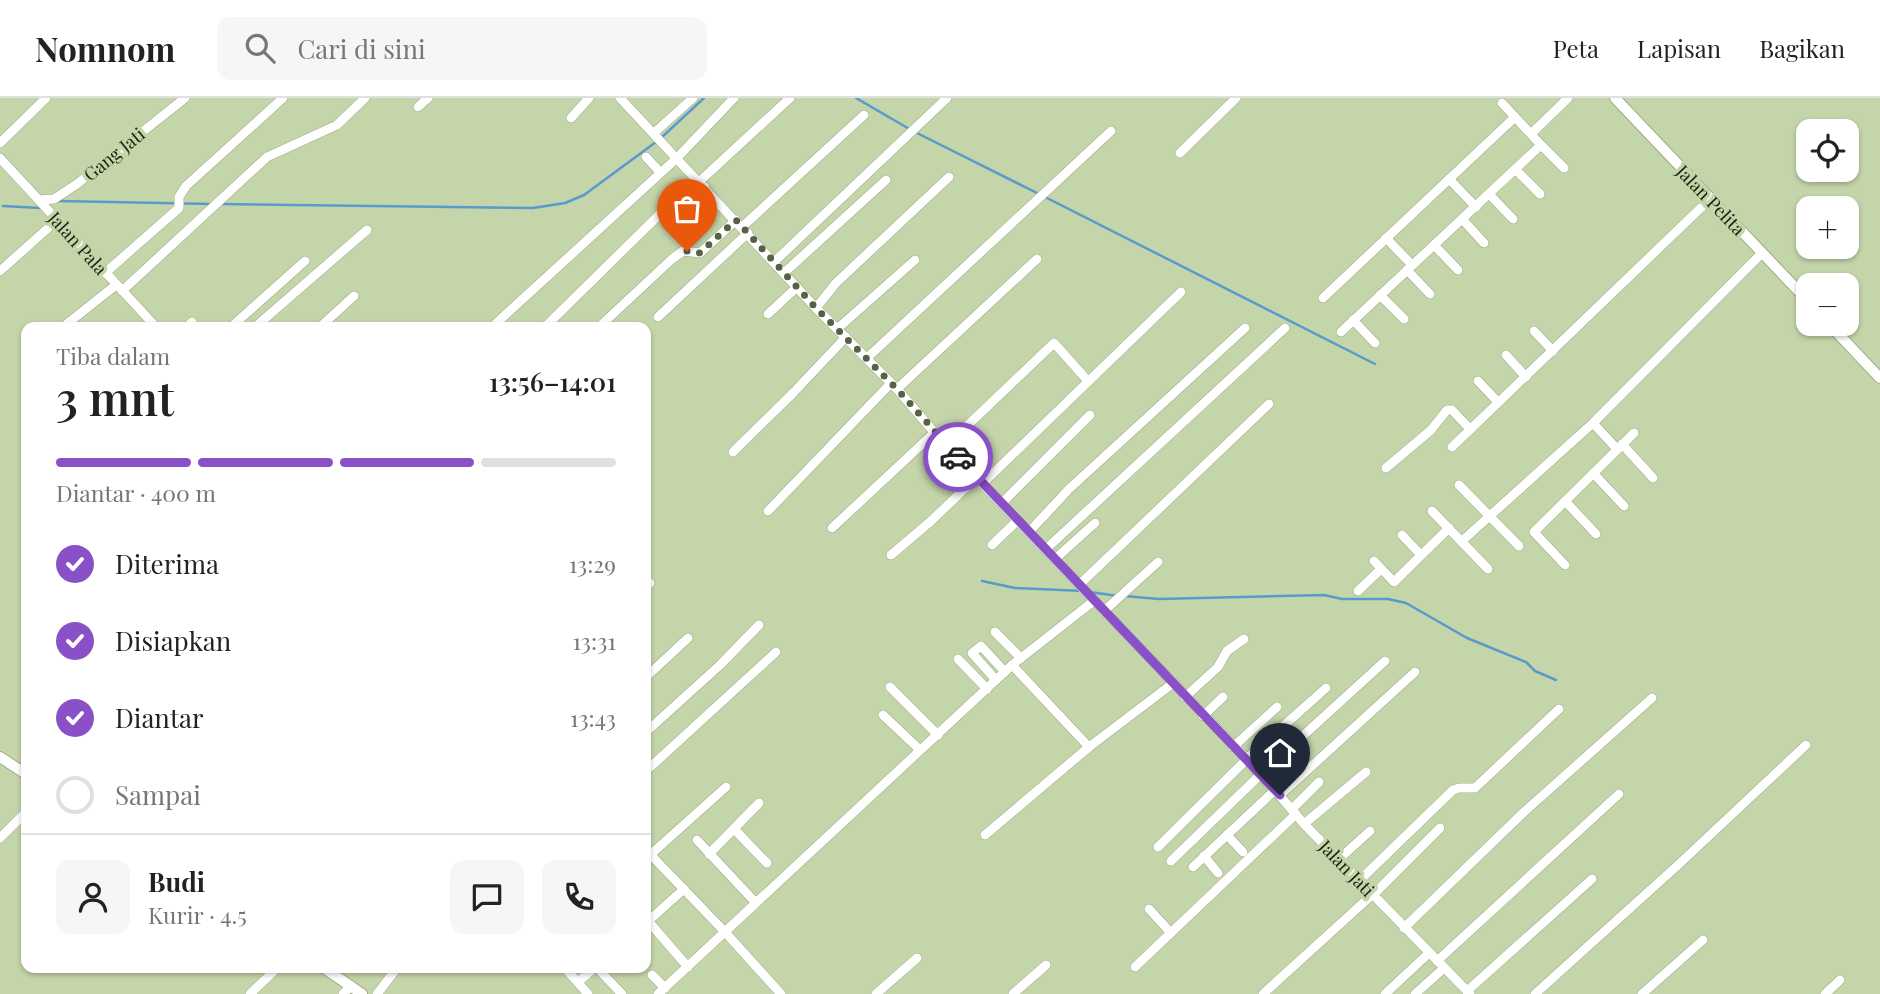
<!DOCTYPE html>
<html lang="id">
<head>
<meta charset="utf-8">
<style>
	:root { --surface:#fff; --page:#f6f6f6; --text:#222; --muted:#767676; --line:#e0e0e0; --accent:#8a50c7 }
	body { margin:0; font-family:"Playfair Display",serif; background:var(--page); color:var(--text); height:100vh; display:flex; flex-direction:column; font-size:26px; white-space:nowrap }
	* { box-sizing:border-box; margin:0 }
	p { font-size:23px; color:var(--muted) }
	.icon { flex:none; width:38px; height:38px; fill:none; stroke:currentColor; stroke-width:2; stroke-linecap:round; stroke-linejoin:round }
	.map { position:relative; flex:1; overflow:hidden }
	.details { position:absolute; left:21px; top:224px; width:630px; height:651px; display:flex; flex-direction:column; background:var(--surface); border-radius:14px; box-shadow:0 2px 5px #0004 }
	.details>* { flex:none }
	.buttons { position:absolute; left:1796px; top:21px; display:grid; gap:14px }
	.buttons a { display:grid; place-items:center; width:63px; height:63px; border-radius:14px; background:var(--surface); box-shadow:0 2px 5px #0004; font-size:35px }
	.pin { position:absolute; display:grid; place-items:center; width:60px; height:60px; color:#fff; margin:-72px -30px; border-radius:50% 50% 50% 0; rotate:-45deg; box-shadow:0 0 7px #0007 }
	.pin .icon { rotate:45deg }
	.courier { position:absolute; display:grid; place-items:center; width:70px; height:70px; margin:-35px; border:5px solid #8a50c7; border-radius:50%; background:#fff; color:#222; box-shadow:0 2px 9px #0007 }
	.summary em { font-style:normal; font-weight:600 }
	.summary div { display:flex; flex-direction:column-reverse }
	.summary { display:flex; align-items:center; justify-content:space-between; height:119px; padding:0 35px }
	h1 { font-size:46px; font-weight:600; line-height:52px }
	.bar { display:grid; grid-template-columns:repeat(4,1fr); gap:10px 7px; align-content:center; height:84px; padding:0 35px }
	.bar i { height:9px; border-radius:5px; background:var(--line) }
	.bar .active { background:var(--accent) }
	.bar p { grid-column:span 4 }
	.line { display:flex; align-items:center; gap:18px; padding:0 35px; border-top:2px solid var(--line) }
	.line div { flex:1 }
	.round { display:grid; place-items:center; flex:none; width:74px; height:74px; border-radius:14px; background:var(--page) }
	ol { padding:0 35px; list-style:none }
	li { display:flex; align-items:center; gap:21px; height:77px }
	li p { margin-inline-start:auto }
	li .icon { padding:7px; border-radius:50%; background:var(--accent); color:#fff; stroke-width:4 }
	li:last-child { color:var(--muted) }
	li i { width:38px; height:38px; border:4px solid var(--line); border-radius:50% }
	header { display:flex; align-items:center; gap:42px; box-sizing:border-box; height:98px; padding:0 35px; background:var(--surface); border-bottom:2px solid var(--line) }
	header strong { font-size:33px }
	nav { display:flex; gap:38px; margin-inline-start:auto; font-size:24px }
	.search { width:490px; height:63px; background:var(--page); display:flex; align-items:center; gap:18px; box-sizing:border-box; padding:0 24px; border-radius:14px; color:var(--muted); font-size:26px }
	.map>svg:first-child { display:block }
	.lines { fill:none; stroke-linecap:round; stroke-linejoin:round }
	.stream { stroke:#599acd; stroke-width:2.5 }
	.minor-casing { stroke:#9dac83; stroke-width:10 }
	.tertiary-casing { stroke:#9dac83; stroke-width:12 }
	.minor { stroke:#fff; stroke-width:9 }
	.tertiary { stroke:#fff; stroke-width:10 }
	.done { stroke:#586147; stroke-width:7; stroke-dasharray:0 12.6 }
	.route { stroke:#8a50c7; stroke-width:9 }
	.labels { text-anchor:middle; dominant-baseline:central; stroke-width:7; stroke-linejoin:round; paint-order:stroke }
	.street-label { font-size:18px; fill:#1d2212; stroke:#c5d5aa }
</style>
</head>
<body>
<header>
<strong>Nomnom</strong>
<div class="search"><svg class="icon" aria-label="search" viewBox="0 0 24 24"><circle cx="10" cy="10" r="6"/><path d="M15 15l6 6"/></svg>Cari di sini</div>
<nav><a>Peta</a><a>Lapisan</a><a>Bagikan</a></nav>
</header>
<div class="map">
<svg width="1880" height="896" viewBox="0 0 1880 896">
	<rect width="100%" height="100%" fill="#c5d5aa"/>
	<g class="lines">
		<g class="stream">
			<polyline points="856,0 911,32"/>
			<polyline points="917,35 1039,96"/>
			<polyline points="661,40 704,0"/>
			<polyline points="1045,99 1375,266"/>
			<polyline points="59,103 213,106"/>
			<polyline points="220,106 533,110 565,105 584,97 656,44"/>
			<polyline points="3,108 40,110"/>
			<polyline points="982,483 1015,490 1083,493"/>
			<polyline points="1090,494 1118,498"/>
			<polyline points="1124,498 1159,501 1324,497 1342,501 1388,501 1406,505 1467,540 1526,564 1535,573 1556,582"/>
		</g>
		<g class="minor-casing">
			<g id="minor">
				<polyline points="620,0 816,210 897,291 946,348 1261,676 1304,726 1470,896"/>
				<polyline points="1502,5 1515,19"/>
				<polyline points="418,9 428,0"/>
				<polyline points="571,20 589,0"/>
				<polyline points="654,35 693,0"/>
				<polyline points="1531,36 1568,0"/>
				<polyline points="0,45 46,0"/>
				<polyline points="1541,47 1564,70"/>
				<polyline points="1180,55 1236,0"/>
				<polyline points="646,59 660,74"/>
				<polyline points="0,60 156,229"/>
				<polyline points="1516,72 1540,96"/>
				<polyline points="1449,81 1476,109"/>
				<polyline points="700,83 790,0"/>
				<polyline points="1489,96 1513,121"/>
				<polyline points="39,102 54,101 77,86 185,0"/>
				<polyline points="1462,121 1484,145"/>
				<polyline points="742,129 864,17"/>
				<polyline points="1386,140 1412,167"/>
				<polyline points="1434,147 1458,172"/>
				<polyline points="774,164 947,0"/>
				<polyline points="1407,172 1430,196"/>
				<polyline points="0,173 57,122"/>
				<polyline points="105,175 179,110 179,99 186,88 283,0"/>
				<polyline points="784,175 886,82"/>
				<polyline points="122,193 267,59 337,27 365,0"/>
				<polyline points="1380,197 1404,221"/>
				<polyline points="1323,200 1515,19 1541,47 1341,234"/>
				<polyline points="816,210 836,185 949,79"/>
				<polyline points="768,216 797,189"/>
				<polyline points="658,219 748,135"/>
				<polyline points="1353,222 1375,245"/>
				<polyline points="63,229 116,187"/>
				<polyline points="187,229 192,224"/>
				<polyline points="231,229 305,163"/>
				<polyline points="255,229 367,132"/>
				<polyline points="320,229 354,198"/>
				<polyline points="492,229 677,60 734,0"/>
				<polyline points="545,229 665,111 673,109 682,111 705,89"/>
				<polyline points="599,229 672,161 683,153 700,155 736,122"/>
				<polyline points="837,231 915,162"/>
				<polyline points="1534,233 1553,253"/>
				<polyline points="1506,257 1526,279"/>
				<polyline points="867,260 1111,33"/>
				<polyline points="1478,283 1498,304"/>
				<polyline points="897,291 1037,161"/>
				<polyline points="1593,325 1617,351"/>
				<polyline points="1622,346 1653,380"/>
				<polyline points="946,348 1054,245 1088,283"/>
				<polyline points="1452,349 1710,101"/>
				<polyline points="733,354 793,295 846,239"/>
				<polyline points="1386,370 1431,332 1447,312 1452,312 1470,331"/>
				<polyline points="1593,375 1624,408"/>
				<polyline points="983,385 1181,194"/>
				<polyline points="1459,387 1519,448"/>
				<polyline points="1565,403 1596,436"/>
				<polyline points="1002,405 1090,317"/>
				<polyline points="768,413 891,285"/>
				<polyline points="1432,413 1488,471"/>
				<polyline points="832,430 935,334"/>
				<polyline points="1029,434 1069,391 1245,230"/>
				<polyline points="1402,437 1421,457"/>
				<polyline points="1462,443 1593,325 1762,155"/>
				<polyline points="992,447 1018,422"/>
				<polyline points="1046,451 1285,230"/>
				<polyline points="891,457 931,423 977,379"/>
				<polyline points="1055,461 1095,425"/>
				<polyline points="1374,463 1394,484 1449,430"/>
				<polyline points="1565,467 1534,434 1634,335"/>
				<polyline points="1080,486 1269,306"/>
				<polyline points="646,489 650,485"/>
				<polyline points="1358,493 1381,471"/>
				<polyline points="1104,513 1158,464"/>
				<polyline points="995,534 1021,560"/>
				<polyline points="958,561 987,591"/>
				<polyline points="1012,567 1089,649"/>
				<polyline points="646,579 688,540"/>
				<polyline points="996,582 972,555 981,548 1005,574"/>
				<polyline points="890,589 938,637"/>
				<polyline points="1185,599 1218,569 1227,553 1244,541"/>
				<polyline points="883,617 920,652"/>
				<polyline points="1203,618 1223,599"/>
				<polyline points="646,634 720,567 759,527"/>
				<polyline points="1262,647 1326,590"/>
				<polyline points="1233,649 1277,609"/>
				<polyline points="646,673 776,554"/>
				<polyline points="1280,697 1415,574"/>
				<polyline points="1292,711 1319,684"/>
				<polyline points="1304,726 1366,674"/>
				<polyline points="734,731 767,765"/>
				<polyline points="985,737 1089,649 1172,586"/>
				<polyline points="1227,737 1243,754"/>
				<polyline points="0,740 26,714"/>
				<polyline points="697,742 756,805"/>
				<polyline points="1158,749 1254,654"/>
				<polyline points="646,752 725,834 781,896"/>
				<polyline points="709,756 759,705"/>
				<polyline points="650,757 726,689"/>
				<polyline points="1204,758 1218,775"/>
				<polyline points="1339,761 1370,733"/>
				<polyline points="1171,763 1261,676 1385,563"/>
				<polyline points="1193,769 1275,692"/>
				<polyline points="1360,782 1453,692 1459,690 1475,690 1559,611"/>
				<polyline points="1373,797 1440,730"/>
				<polyline points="1149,811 1171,835"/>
				<polyline points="648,823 688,869"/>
				<polyline points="646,825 684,791"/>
				<polyline points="1404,830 1524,714 1652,600"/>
				<polyline points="1437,863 1619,696"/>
				<polyline points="1135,869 1296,716"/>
				<polyline points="565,870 588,896"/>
				<polyline points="597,870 622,896"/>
				<polyline points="652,877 665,890"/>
				<polyline points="578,884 594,870"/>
				<polyline points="1467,893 1592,781"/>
				<polyline points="250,896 277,870"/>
				<polyline points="343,896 350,889"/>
				<polyline points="377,896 397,870"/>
				<polyline points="658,896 1012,567 1095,502"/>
				<polyline points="876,896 917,860"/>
				<polyline points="1013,896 1046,867"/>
				<polyline points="1263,896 1373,796"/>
				<polyline points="1385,896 1429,855"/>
				<polyline points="1415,896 1444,870"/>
				<polyline points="1535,896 1678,767 1806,647"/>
				<polyline points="1642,896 1703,842"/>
				<polyline points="1825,896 1840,882"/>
			</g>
		</g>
		<g class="tertiary-casing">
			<g id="tertiary">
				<polyline points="1615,0 1808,203"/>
				<polyline points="1829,226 1880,280"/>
				<polyline points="0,659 26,676"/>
				<polyline points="324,870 362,896"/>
			</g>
		</g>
		<use href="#minor" class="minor"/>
		<use href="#tertiary" class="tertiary"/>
	</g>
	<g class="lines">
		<polyline class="done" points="687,153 700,155 736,122 816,210 897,291 958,359"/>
		<polyline class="route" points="958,359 1280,697"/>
	</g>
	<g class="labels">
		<g class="street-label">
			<text transform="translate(114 56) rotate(-39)">Gang Jati</text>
			<text transform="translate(1711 102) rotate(46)">Jalan Pelita</text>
			<text transform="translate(78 145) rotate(48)">Jalan Pala</text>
			<text transform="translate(1347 770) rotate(46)">Jalan Jati</text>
		</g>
	</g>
</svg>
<div class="buttons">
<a><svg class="icon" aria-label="locate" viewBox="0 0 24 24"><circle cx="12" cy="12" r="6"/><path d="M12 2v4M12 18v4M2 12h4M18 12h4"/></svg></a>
<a>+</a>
<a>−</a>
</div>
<div class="pin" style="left:687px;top:153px;background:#ea580c"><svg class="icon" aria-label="bag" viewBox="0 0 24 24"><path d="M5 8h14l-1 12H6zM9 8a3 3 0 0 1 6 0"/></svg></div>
<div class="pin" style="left:1280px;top:697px;background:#1f2937"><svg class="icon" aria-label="home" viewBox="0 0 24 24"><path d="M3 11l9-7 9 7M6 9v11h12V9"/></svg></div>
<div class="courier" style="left:958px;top:359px"><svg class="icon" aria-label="car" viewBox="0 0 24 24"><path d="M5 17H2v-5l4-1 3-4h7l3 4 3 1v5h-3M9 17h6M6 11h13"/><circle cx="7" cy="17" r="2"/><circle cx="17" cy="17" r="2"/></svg></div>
<section class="details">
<div class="summary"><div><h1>3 mnt</h1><p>Tiba dalam</p></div><em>13:56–14:01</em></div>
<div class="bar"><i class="active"></i><i class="active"></i><i class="active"></i><i></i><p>Diantar · 400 m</p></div>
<ol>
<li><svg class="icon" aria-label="check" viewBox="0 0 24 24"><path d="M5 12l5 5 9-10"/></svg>Diterima<p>13:29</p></li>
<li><svg class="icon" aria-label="check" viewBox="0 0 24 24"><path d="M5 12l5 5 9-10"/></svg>Disiapkan<p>13:31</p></li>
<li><svg class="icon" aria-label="check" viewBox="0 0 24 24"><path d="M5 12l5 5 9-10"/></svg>Diantar<p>13:43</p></li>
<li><i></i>Sampai</li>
</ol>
<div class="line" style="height:126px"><a class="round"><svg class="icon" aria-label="person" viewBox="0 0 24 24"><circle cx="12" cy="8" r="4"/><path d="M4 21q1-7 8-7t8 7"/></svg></a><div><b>Budi</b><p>Kurir · 4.5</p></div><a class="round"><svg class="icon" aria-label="chat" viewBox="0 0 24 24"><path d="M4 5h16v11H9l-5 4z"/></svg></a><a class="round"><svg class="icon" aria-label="phone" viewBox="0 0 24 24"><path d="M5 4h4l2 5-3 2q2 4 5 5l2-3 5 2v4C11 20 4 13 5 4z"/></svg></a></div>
</section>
</div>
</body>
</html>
